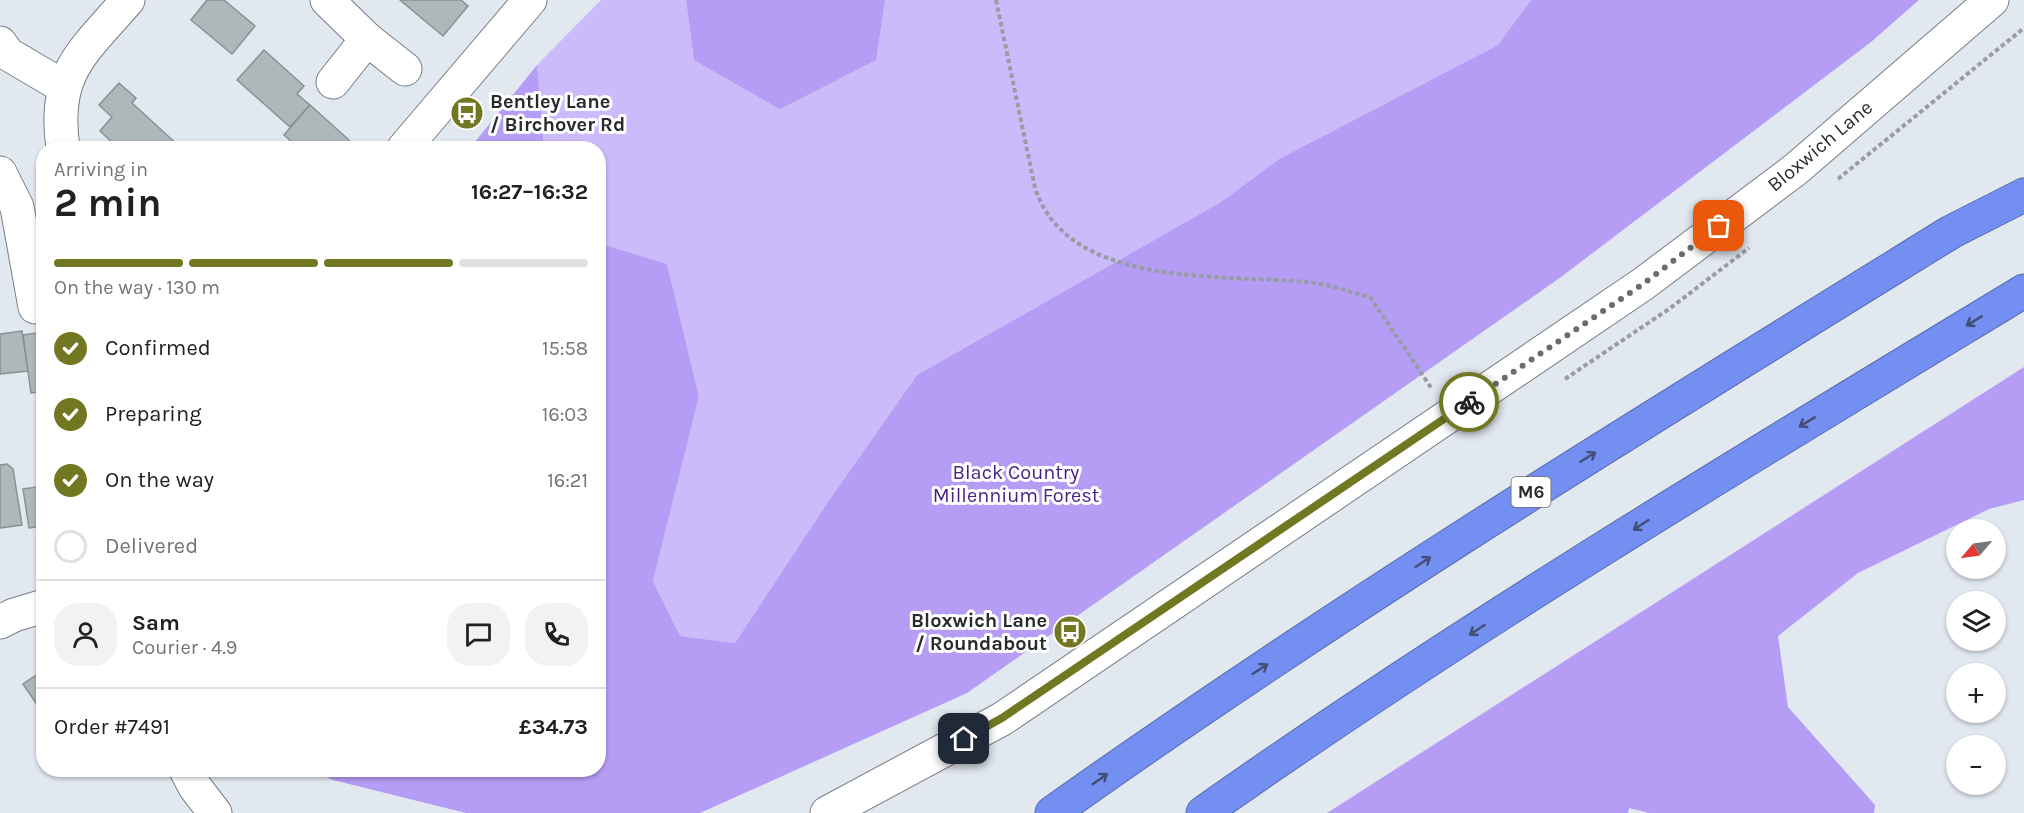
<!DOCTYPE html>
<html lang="en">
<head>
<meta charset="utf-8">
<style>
	:root { --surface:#fff; --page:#f2f2f2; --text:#202124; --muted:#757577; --line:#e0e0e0; --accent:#727822 }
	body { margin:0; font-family:Karla,sans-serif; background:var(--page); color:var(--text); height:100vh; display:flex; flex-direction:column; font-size:22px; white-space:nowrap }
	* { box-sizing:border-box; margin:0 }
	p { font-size:20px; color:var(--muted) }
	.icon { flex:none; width:33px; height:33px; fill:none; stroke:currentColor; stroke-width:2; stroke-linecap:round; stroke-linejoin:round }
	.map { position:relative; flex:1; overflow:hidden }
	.side { position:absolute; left:36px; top:141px; width:570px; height:636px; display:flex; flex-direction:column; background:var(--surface); border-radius:24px; box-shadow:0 2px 4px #0004 }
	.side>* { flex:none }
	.needle { width:39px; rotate:241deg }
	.buttons { position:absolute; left:1946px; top:519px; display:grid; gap:12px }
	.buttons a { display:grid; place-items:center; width:60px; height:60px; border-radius:50%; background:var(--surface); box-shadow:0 2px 4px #0004; font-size:30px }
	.pin { position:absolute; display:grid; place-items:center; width:51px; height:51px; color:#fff; margin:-26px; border-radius:12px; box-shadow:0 3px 9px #0006 }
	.courier { position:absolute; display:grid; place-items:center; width:60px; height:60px; margin:-30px; border:4px solid #727822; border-radius:50%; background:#fff; color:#222; box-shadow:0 2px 8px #0007 }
	.summary em { font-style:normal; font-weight:700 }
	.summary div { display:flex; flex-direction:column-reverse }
	.summary { display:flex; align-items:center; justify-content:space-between; height:102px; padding:0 18px }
	h1 { font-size:39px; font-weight:700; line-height:45px }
	.bar { display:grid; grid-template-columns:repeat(4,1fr); gap:9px 6px; align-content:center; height:72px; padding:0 18px }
	.bar i { height:8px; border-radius:4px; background:var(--line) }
	.bar .active { background:var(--accent) }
	.bar p { grid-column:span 4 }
	.line { display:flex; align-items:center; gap:15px; padding:0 18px; border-top:2px solid var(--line) }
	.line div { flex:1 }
	.round { display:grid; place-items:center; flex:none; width:63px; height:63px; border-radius:24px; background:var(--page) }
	ol { padding:0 18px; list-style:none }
	li { display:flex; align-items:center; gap:18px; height:66px }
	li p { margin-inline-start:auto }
	li .icon { padding:6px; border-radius:50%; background:var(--accent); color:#fff; stroke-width:4 }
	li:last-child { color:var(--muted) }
	li i { width:33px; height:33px; border:3px solid var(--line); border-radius:50% }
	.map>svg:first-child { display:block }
	.green { fill:#cbbbfa }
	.forest { fill:#b59cf5 }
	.building { fill:#aeb8bb; stroke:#889194; stroke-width:1.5 }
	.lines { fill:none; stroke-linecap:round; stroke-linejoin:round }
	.minor-casing { stroke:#787e84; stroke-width:35 }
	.highway-casing { stroke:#596cad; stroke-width:35 }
	.path { stroke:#979da2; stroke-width:4; stroke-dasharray:4.5 3; stroke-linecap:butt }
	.minor { stroke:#fff; stroke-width:33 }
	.highway { stroke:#738ff2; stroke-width:33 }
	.oneway { stroke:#424e72 }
	.done { stroke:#696d71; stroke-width:6; stroke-dasharray:0 10.8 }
	.route { stroke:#727822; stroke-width:8 }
	.labels { text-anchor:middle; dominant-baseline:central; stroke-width:6; stroke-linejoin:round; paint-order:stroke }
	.shield { fill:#fff; stroke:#686b6c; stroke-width:1.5 }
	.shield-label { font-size:18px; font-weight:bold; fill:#282b2d }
	.poi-label { font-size:20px; font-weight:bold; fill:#282b2d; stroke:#fff; text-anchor:start }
	.street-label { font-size:20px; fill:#282b2d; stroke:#fff }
	.park-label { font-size:20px; fill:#491f86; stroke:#fff }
</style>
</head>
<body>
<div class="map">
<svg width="2024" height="813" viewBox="0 0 2024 813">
	<rect width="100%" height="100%" fill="#e1e8ef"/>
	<polygon class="green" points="601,0 686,0 694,60 875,60 885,0 1531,0 1498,45 1279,159 1221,202 917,375 828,502 735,643 680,636 653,581 699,395 667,264 599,243 598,148 544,148 537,65"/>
	<g class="forest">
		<polygon points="686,0 885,0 876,60 780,109 694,60"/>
		<polygon points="1531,0 1919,0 1871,42 1561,277 967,693 700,813 466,813 333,780 310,770 598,770 599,243 667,264 699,396 653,581 680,636 735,643 828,502 917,375 1221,202 1279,159 1498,45"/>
		<polygon points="537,65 544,148 470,148"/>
		<polygon points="2024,367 2024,500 1989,509 1858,573 1778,636 1788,707 1875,805 1874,813 1649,813 1629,808 1628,813 1327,813"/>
	</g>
	<g class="building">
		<polygon points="207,0 224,0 255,26 232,54 191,20"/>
		<polygon points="400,0 461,0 468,6 443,36"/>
		<polygon points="264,50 304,86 297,94 310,105 290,127 237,80"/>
		<polygon points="119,83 136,98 132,103 180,147 178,148 118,148 100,131 112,117 99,105"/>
		<polygon points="310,105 349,140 342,148 299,148 284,135"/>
		<polygon points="22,331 28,371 0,374 0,334"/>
		<polygon points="44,332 44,391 31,393 23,335"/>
		<polygon points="7,464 13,469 22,525 0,528 0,465"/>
		<polygon points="44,486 44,526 29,528 23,489"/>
		<polygon points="44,670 44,715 23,684"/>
	</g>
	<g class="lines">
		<g class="minor-casing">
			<g id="minor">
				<polyline points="327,0 367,39 405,69"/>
				<polyline points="0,43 8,54 64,87"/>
				<polyline points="333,82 367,39"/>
				<path d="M63,148c-11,-75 19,-95 65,-148"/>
				<polyline points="404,148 530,0"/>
				<polyline points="0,173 17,207 35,307"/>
				<polyline points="0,622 14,615 44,606"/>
				<polyline points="186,770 195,787 215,813"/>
				<polyline points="827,813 1002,719 1643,284 1796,169 1992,0"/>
			</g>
		</g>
		<g class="highway-casing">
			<g id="highway">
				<path d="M1052,813c291,-207 595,-393 899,-581l73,-37"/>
				<path d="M1203,813c265,-187 544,-354 821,-522"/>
			</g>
		</g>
		<g class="path">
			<path d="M996,0l39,188c33,101 187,86 272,94 21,2 42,10 63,15l62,92"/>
			<polyline points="1838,179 2024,28"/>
			<polyline points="1565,379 1669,309 1749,248"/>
		</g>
		<use href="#minor" class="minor"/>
		<use href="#highway" class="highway"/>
	</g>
	<defs><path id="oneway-shaft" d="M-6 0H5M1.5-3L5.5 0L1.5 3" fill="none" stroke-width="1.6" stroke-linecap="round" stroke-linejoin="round" transform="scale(1.5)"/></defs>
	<g class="oneway">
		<use href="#oneway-shaft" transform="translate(1974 321) rotate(149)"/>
		<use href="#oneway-shaft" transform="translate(1807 422) rotate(149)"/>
		<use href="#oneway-shaft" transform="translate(1588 457) rotate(-32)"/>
		<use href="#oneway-shaft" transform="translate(1641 525) rotate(147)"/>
		<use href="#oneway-shaft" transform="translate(1423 562) rotate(-33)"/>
		<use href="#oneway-shaft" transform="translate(1477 630) rotate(147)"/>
		<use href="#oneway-shaft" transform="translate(1260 669) rotate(-33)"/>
		<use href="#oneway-shaft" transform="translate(1100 779) rotate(-35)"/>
	</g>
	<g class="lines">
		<polyline class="done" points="1469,402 1643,284 1719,226"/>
		<polyline class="route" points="964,739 1002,718 1469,402"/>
	</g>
	<defs>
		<g id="bus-disc" transform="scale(1.725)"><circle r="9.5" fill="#727822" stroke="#fff"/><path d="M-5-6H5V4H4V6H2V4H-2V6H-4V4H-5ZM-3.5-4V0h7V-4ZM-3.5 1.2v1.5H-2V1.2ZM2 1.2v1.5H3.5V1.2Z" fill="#fff"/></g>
	</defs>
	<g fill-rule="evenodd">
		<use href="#bus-disc" x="467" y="113"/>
		<use href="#bus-disc" x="1070" y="632"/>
	</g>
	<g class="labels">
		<rect class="shield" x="1511.5" y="477" width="39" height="30" rx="4.5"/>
		<g class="shield-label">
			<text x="1531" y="492">M6</text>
		</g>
		<g class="poi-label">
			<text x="490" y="101">Bentley Lane<tspan x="490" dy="23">/ Birchover Rd</tspan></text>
			<text x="1047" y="620" text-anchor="end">Bloxwich Lane<tspan x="1047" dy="23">/ Roundabout</tspan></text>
		</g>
		<g class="street-label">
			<text transform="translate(1820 146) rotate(-40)">Bloxwich Lane</text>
		</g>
		<g class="park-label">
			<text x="1016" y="472">Black Country<tspan x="1016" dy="23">Millennium Forest</tspan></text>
		</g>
	</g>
</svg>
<div class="buttons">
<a><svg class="needle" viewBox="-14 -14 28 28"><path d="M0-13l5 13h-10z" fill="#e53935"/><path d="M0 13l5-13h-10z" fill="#757577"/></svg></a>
<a><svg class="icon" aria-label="layers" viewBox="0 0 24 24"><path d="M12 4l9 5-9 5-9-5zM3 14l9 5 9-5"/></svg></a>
<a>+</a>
<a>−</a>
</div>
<div class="pin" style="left:1719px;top:226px;background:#ea580c"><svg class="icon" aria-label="bag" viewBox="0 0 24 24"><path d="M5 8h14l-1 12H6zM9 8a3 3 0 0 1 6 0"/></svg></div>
<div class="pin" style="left:964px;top:739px;background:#1f2937"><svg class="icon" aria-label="home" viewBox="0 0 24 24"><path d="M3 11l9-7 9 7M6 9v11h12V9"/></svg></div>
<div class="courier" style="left:1469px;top:402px"><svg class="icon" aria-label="bike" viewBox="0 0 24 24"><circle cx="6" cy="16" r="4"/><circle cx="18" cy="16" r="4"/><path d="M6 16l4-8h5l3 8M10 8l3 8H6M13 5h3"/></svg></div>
<section class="side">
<div class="summary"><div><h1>2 min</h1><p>Arriving in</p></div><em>16:27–16:32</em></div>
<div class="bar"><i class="active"></i><i class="active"></i><i class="active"></i><i></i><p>On the way · 130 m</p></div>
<ol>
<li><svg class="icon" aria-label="check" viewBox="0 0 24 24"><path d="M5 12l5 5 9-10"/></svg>Confirmed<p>15:58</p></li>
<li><svg class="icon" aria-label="check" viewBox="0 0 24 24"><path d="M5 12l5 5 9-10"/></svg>Preparing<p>16:03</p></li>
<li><svg class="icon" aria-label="check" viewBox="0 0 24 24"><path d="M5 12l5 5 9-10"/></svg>On the way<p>16:21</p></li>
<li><i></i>Delivered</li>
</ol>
<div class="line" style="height:108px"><a class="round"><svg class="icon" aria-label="person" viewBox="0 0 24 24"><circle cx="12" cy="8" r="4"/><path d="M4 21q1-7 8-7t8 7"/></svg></a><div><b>Sam</b><p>Courier · 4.9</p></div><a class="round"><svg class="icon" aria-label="chat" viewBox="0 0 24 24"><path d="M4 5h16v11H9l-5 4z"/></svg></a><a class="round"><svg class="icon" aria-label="phone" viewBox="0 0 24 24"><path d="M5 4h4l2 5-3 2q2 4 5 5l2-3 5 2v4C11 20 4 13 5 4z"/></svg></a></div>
<div class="line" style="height:78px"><div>Order #7491</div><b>£34.73</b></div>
</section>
</div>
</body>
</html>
